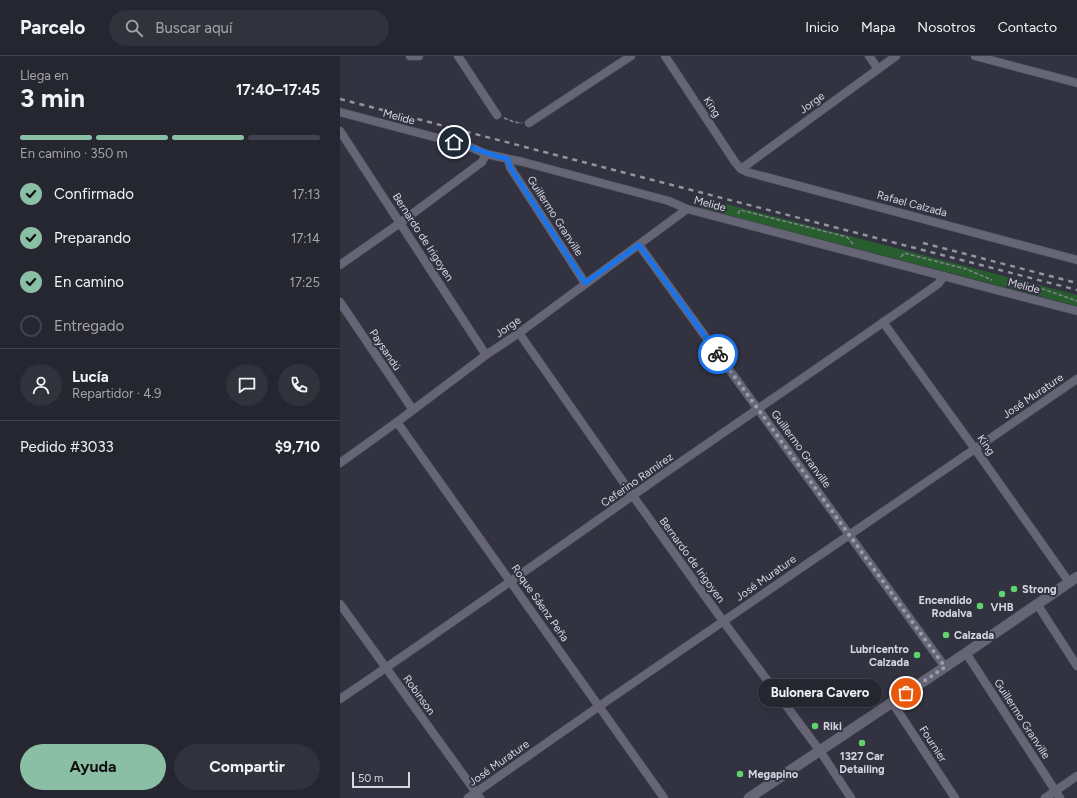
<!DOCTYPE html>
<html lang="es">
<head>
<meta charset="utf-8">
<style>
	:root { --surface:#262631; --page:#32323d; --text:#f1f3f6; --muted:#a4a5ab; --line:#42434d; --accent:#8abfa5 }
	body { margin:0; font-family:Figtree,sans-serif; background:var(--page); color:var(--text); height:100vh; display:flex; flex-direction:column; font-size:15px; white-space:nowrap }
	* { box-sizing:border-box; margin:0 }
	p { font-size:13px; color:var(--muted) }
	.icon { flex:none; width:22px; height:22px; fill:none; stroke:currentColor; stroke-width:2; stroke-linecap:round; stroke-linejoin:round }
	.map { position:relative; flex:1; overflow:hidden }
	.drawer { display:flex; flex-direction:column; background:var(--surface); width:340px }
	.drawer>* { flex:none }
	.scale { position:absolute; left:12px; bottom:10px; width:58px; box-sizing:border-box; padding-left:4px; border:2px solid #d7d7e1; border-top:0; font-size:11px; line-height:14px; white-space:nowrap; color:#d7d7e1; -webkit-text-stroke:3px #323241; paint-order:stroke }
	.pin { position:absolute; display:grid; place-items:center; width:34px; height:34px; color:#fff; margin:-17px; border:2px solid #fff; border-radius:50%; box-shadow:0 1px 4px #0007 }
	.courier { position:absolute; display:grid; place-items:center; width:40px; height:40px; margin:-20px; border:3px solid #1a73e8; border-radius:50%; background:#fff; color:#222; box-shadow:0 1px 5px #0007 }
	.bubble { position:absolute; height:28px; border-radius:14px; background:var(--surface); box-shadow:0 4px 16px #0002,0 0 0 1px var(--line); font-size:13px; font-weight:700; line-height:28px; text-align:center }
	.head em { font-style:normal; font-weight:700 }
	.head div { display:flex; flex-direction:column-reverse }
	.head { display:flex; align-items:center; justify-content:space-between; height:68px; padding:0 20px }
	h1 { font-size:26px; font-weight:700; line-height:30px }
	.bar { display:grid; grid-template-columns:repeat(4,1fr); gap:6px 4px; align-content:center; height:48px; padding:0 20px }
	.bar i { height:5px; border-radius:3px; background:var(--line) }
	.bar .current { background:var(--accent) }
	.bar p { grid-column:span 4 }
	.line { display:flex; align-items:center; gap:10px; padding:0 20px; border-top:1px solid var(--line) }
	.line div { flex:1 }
	.round { display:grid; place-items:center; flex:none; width:42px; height:42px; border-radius:21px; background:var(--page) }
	ol { padding:0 20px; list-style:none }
	li { display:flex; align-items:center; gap:12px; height:44px }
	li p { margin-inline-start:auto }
	li .icon { padding:4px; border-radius:50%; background:var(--accent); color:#111; stroke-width:4 }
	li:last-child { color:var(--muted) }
	li i { width:22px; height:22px; border:2px solid var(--line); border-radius:50% }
	.primary-button { display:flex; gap:8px; margin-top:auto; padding:8px 20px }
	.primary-button a { flex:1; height:46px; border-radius:24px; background:var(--accent); color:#111; font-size:16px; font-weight:700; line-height:46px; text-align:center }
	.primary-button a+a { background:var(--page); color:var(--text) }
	header { display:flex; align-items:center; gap:24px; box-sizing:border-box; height:56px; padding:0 20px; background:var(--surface); border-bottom:1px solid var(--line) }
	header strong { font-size:19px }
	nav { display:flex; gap:22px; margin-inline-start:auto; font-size:14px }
	.search { width:280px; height:36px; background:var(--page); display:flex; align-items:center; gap:10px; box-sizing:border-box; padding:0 14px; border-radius:22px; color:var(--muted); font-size:15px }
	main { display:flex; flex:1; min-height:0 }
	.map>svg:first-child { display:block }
	.green { fill:#285d2e }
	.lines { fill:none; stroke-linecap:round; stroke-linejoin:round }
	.minor-casing { stroke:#4f4e5b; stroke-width:9 }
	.secondary-casing { stroke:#4f4e5b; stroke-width:11 }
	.path { stroke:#838390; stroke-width:1.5; stroke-dasharray:4 2; stroke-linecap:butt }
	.minor { stroke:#656576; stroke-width:8 }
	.secondary { stroke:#656576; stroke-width:10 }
	.rail { stroke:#9494a0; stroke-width:2.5; stroke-dasharray:5 5; stroke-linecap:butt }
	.done { stroke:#9d9da9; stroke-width:4; stroke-dasharray:0 7.2 }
	.route { stroke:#1a73e8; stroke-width:5 }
	.poi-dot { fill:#5ed56c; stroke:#323241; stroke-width:1.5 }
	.labels { text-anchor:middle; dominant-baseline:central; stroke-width:4; stroke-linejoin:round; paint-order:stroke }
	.street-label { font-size:11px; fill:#d7d7e1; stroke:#323241 }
	.poi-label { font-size:11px; font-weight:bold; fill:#d7d7e1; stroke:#323241; text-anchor:start }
</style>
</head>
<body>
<header>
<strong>Parcelo</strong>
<div class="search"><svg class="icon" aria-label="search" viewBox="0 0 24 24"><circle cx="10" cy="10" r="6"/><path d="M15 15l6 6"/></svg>Buscar aquí</div>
<nav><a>Inicio</a><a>Mapa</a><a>Nosotros</a><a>Contacto</a></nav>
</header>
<main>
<section class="drawer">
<div class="head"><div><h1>3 min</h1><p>Llega en</p></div><em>17:40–17:45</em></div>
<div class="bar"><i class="current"></i><i class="current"></i><i class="current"></i><i></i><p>En camino · 350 m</p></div>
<ol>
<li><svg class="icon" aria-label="check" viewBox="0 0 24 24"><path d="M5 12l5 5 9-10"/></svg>Confirmado<p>17:13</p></li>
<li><svg class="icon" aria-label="check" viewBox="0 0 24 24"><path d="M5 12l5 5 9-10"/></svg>Preparando<p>17:14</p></li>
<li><svg class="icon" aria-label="check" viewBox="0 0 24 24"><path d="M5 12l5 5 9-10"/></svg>En camino<p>17:25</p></li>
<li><i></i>Entregado</li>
</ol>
<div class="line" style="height:72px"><a class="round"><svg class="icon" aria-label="person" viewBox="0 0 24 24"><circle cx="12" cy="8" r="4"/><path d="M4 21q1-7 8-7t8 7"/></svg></a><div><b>Lucía</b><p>Repartidor · 4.9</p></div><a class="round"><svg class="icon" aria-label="chat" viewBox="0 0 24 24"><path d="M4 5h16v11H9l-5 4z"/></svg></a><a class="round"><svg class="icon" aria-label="phone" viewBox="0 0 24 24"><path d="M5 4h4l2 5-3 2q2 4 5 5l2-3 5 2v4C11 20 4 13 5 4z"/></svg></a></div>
<div class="line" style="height:52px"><div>Pedido #3033</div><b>$9,710</b></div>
<div class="primary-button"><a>Ayuda</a><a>Compartir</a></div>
</section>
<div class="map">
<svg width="737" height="742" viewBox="0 0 737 742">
	<rect width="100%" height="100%" fill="#323241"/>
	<polygon class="green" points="371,144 737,239 737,250 361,152"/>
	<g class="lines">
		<g class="minor-casing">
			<g id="minor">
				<polyline points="70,0 79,0"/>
				<polyline points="118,0 157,59"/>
				<polyline points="325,0 395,106 401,113 407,116 737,204"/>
				<polyline points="529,0 538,13"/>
				<polyline points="635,0 737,27"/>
				<polyline points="0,56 128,90 146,98 183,106 329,145 347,153 737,255"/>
				<polyline points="189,67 291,0"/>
				<polyline points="0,75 146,299"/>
				<polyline points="168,103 170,111 245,227"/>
				<polyline points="401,113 556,0"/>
				<polyline points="299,189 605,611"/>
				<polyline points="0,209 60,167 142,106 146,98"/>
				<polyline points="0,246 73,354"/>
				<polyline points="543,266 635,393 729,526"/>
				<polyline points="179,277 293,440 383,565 480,695 511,742"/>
				<polyline points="57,366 324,742"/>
				<polyline points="0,407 57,366 146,299 179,277 347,153"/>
				<polyline points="0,548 140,742"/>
				<polyline points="697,548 737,610"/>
				<polyline points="626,597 720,742"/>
				<path d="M0,643c105,-71 208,-144 312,-217 95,-66 191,-131 286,-198l6,-8"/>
				<polyline points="552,646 615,742"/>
				<polyline points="128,742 258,651 737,323"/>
				<polyline points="705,742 737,720"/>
			</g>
		</g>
		<g class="secondary-casing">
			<polyline id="secondary" points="409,742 626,597 737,521"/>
		</g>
		<g class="path">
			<polyline points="164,62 174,66 182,67"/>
			<polyline points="398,158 400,154 507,181 513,188"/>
			<polyline points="561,201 564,197 626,213 652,224"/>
			<polyline points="666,228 700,232 737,245"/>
		</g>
		<use href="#minor" class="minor"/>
		<use href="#secondary" class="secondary"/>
		<g class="rail">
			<polyline points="0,43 737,234"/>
			<polyline points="583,187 737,227"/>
		</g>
	</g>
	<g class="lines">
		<polyline class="done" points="378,298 605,611 566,637"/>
		<path class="route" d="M114,86c19,5 35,13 54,17l2,8 75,116 54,-38 79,109"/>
	</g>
	<g class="poi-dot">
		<circle cx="674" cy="533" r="4"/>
		<circle cx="662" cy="538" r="4"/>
		<circle cx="640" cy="550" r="4"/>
		<circle cx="606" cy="579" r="4"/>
		<circle cx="577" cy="599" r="4"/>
		<circle cx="475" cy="670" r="4"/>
		<circle cx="522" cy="687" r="4"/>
		<circle cx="400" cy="718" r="4"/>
	</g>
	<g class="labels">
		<g class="street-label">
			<text transform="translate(472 47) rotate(-36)">Jorge</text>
			<text transform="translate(372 51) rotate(57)">King</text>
			<text transform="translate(59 61) rotate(15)">Melide</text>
			<text transform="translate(370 148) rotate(15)">Melide</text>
			<text transform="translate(572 148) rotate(15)">Rafael Calzada</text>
			<text transform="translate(215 160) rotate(57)">Guillermo Granville</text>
			<text transform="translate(83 181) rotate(57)">Bernardo de Irigoyen</text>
			<text transform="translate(684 230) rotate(15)">Melide</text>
			<text transform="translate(168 271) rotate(-35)">Jorge</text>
			<text transform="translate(45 294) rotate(56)">Paysandú</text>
			<text transform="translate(693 340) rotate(-34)">José Murature</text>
			<text transform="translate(646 389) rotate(55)">King</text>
			<text transform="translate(461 393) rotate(54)">Guillermo Granville</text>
			<text transform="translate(297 424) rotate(-35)">Ceferino Ramírez</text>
			<text transform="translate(352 504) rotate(54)">Bernardo de Irigoyen</text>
			<text transform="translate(426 522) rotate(-35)">José Murature</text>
			<text transform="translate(200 547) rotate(55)">Roque Sáenz Peña</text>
			<text transform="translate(79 639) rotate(54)">Robinson</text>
			<text transform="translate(682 663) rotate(57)">Guillermo Granville</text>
			<text transform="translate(593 688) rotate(57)">Fournier</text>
			<text transform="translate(159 707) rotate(-35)">José Murature</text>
		</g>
		<g class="poi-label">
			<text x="682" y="533">Strong</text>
			<text x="632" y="544" text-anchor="end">Encendido<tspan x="632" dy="13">Rodalva</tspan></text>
			<text x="662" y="551" text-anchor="middle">VHB</text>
			<text x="614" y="579">Calzada</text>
			<text x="569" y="593" text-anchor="end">Lubricentro<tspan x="569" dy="13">Calzada</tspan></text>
			<text x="483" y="670">Riki</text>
			<text x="522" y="700" text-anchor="middle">1327 Car<tspan x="522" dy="13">Detailing</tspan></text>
			<text x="408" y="718">Megapino</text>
		</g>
	</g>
</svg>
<div class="scale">50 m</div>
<div class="pin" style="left:566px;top:637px;background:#ea580c"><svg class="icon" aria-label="bag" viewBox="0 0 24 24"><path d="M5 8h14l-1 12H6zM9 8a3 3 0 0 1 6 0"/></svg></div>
<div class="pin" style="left:114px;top:86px;background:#1f2937"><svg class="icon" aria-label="home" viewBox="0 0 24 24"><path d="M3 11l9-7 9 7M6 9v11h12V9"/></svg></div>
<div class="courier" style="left:378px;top:298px"><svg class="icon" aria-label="bike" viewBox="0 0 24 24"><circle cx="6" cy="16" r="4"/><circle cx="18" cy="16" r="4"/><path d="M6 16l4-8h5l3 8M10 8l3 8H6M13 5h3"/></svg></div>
<div class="bubble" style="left:418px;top:623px;width:124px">Bulonera Cavero</div>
</div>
</main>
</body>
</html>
